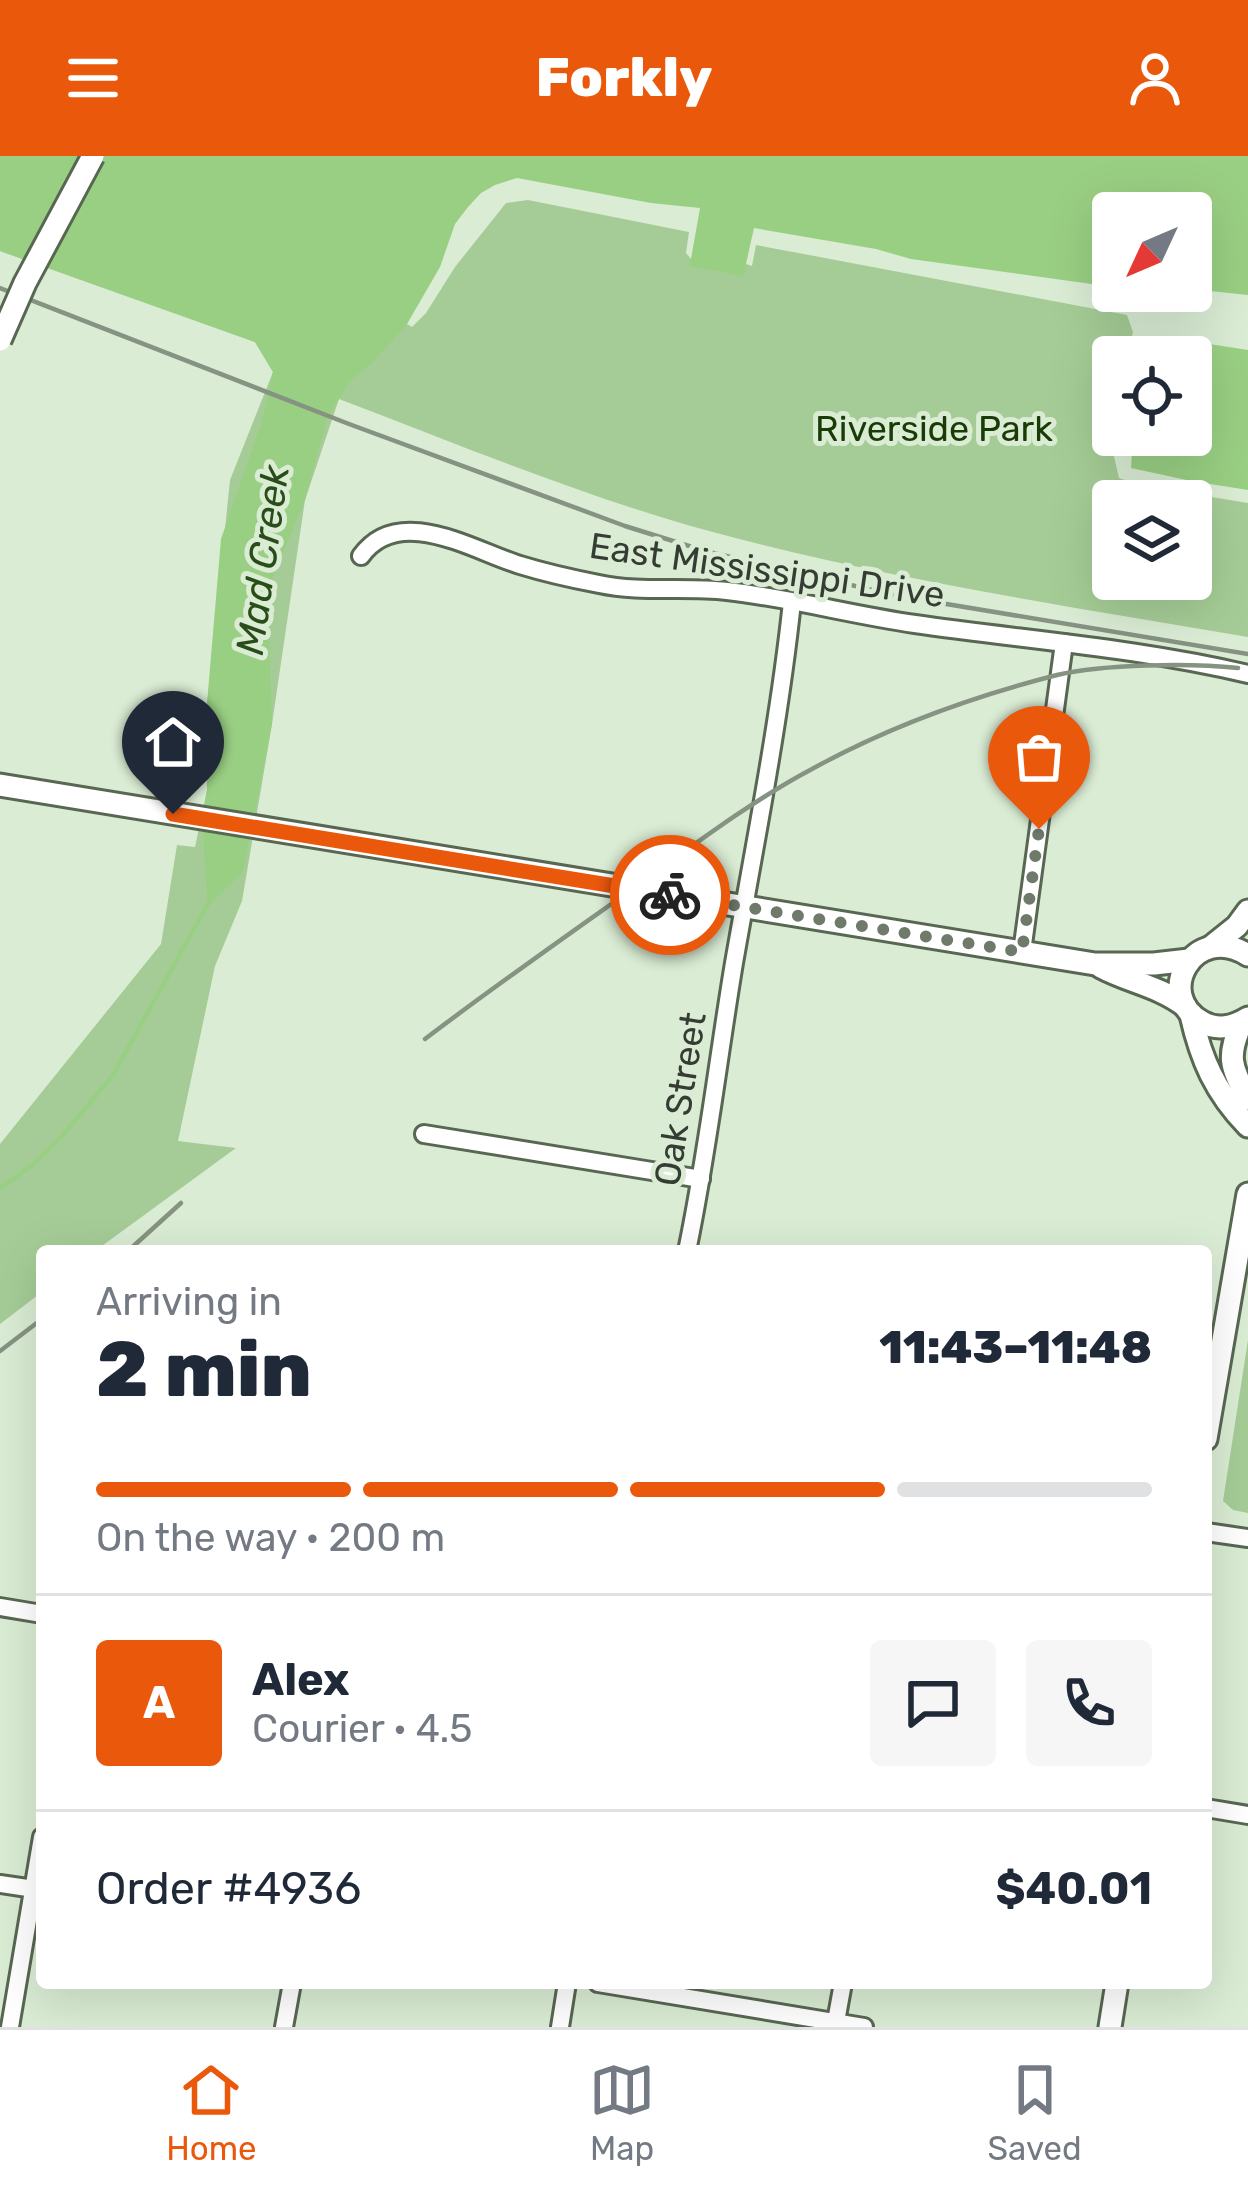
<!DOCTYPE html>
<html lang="en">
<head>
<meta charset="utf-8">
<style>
	:root { --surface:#fff; --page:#f6f6f7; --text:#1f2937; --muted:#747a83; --line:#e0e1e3; --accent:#ea580c }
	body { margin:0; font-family:Rubik,sans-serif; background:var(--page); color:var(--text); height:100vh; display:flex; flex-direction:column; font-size:45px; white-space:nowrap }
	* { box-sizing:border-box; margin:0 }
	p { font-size:39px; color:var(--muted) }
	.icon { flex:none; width:66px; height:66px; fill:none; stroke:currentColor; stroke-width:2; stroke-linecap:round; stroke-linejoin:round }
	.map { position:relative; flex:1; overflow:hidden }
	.sheet { position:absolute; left:36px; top:1089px; width:1176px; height:744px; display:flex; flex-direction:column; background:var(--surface); border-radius:12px; box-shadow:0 12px 48px #0002 }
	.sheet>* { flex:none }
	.needle { width:78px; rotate:226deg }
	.fabs { position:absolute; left:1092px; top:36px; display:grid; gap:24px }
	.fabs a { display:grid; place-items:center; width:120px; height:120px; border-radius:12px; background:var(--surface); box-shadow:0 12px 48px #0002; font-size:60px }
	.pin { position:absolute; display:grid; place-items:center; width:102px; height:102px; color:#fff; margin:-123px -51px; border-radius:50% 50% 50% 0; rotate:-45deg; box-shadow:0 0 12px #0007 }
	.pin .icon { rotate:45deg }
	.courier { position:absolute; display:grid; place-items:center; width:120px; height:120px; margin:-60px; border:9px solid #ea580c; border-radius:50%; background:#fff; color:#222; box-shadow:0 3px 15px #0007 }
	.headline em { font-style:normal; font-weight:800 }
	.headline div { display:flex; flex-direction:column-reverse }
	.headline { display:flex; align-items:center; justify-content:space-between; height:204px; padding:0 60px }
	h1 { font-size:78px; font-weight:800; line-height:90px }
	.bar { display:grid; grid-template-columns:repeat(4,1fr); gap:18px 12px; align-content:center; height:144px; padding:0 60px }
	.bar i { height:15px; border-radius:9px; background:var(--line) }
	.bar .selected { background:var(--accent) }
	.bar p { grid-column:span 4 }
	.line { display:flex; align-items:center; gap:30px; padding:0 60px; border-top:3px solid var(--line) }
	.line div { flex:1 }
	.round { display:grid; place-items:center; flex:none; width:126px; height:126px; border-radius:12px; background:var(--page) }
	header { display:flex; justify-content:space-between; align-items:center; height:156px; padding:0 60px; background:var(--accent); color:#fff; font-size:54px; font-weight:800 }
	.menu { display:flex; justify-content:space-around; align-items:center; height:168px; border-top:3px solid var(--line); background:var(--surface); font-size:33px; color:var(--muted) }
	.menu a { display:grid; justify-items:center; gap:6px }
	.menu .selected { color:var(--accent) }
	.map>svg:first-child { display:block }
	.green { fill:#a5cc96; fill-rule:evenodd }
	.water { fill:#99cf83; fill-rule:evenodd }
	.pier { fill:#daecd4 }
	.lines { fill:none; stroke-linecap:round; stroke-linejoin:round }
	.stream { stroke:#99cf83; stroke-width:4.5 }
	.minor-casing { stroke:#586752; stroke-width:22 }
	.major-casing { stroke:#586752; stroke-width:27 }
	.minor { stroke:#fff; stroke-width:16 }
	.major { stroke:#fff; stroke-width:21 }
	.rail { stroke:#869382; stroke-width:4.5 }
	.major-bridge-casing { stroke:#586752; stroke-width:27; stroke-linecap:butt }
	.major-bridge { stroke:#fff; stroke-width:21 }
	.done { stroke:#6f7a6b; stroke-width:12; stroke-dasharray:0 21.6 }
	.route { stroke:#ea580c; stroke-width:15 }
	.labels { text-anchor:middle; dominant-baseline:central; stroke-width:10; stroke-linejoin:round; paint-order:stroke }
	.park-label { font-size:36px; fill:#193c06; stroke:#daecd4 }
	.street-label { font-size:36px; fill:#353c33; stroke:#daecd4 }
	.water-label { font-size:39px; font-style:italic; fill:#294d19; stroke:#daecd4 }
</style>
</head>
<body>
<header><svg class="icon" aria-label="menu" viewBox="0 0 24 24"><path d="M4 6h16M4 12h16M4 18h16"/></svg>Forkly<svg class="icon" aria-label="person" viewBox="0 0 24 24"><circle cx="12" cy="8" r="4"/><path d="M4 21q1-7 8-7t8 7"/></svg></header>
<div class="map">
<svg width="1248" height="1871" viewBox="0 0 1248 1871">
	<rect width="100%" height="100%" fill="#daecd4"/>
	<g class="green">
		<path d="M529,38l167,34 -6,38 53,9 9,-37 380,72 2,47h-21v78h9l126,62v140c-180,-31 -362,-58 -539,-106 -125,-34 -249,-86 -370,-132l-34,101 -33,224 -30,177 -27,65 -37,175 58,7 -141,103h-53v41l-42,32v-180l161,-200 16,-99 18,2 12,-57 -1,-75 24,-235 43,-108 -18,-30 -255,-91zM1113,345h78v78h-78z"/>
		<polygon points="1248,1184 1248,1357 1233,1354 1223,1345"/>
	</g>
	<path class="water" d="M0,0h1248v341l-126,-24v-38h69v-78h-57l-2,-47 -380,-71 -8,37 -51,-9 -4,-1 7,-38 -167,-34 -26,3 -82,112 -49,54 -23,19 -22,37 -22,81 -33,78 -4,21 4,125 -29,148 -35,34 -6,-86 5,-30 -1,-75 15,-176 41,-118 11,-49 -18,-30 -255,-91zM1113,57h78v78h-78z"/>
	<g class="pier">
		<polygon points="517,22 651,47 700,52 691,103 686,97 689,76 528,44 506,47 455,111 426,157 412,171 407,168 440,111 455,68 468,51 481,37 495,29"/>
		<polygon points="754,72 876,93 911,103 1113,131 1113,135 1191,133 1248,139 1248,194 1158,180 1150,186 1147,201 1128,201 1133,176 1127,159 756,89 752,110 746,108"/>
		<polygon points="1115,279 1133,279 1131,312 1191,325 1248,334 1248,347 1139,329 1119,322 1113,296"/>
	</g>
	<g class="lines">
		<polyline class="stream" points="0,1032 34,1008 62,980 113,919 210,744"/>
		<g class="minor-casing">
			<g id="minor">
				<path d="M361,400c38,-53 113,-5 159,9 26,8 53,14 79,19 42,9 85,2 128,7 63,7 125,24 188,33 111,16 223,24 333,50"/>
				<polyline points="1022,796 1064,487"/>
				<polyline points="424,978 701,1023"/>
				<path d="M687,1095c20,-95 31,-192 47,-288 21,-120 45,-239 58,-361"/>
				<polyline points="1206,1376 1248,1382"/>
				<polyline points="0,1451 42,1458"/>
				<polyline points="1206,1652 1248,1659"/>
				<polyline points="0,1728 41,1734"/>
				<polyline points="598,1827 864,1871"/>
				<polyline points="10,1871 42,1681"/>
				<polyline points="284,1871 292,1827"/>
				<polyline points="560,1871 567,1827"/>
				<polyline points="835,1871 843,1827"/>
			</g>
		</g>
		<g class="major-casing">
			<g id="major">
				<polyline points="0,629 1095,808 1154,808 1189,804"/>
				<polyline points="1212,790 1237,770 1248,755"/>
				<path d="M1248,799c-54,-34 -95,40 -46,67 16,9 31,5 46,-4"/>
				<path d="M1101,811c28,15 58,19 84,39"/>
				<path d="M1191,859c10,44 24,77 57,111"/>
				<path d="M1242,866c-16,35 -11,44 6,77"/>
				<polyline points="1206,1283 1248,1038"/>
				<polyline points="1110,1871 1117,1827"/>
			</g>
		</g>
		<use href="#minor" class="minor"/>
		<use href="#major" class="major"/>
		<g class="rail">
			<polyline points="0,132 349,268 625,370 705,395 898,440 1248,498"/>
			<path d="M425,883c67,-51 137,-100 206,-149 59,-42 117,-87 181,-121 78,-43 159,-72 245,-94 47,-11 133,-12 181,-7"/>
			<polyline points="128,1095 181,1047"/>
			<polyline points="0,1195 42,1163"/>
		</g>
		<g class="major-bridge-casing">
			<polyline id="major-bridge" points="0,184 25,127 93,0"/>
		</g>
		<use href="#major-bridge" class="major-bridge"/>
	</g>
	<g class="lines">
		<polyline class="done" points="670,739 1022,796 1039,673"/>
		<polyline class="route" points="173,658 670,739"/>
	</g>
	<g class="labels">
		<g class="park-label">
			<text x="934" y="272">Riverside Park</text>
		</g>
		<g class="street-label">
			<text transform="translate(767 414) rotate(8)">East Mississippi Drive</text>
			<text transform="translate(680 943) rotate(-81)">Oak Street</text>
		</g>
		<g class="water-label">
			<text transform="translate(263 404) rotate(-82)">Mad Creek</text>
		</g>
	</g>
</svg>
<div class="fabs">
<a><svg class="needle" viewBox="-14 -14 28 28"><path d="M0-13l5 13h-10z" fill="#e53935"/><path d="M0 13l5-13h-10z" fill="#747a83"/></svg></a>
<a><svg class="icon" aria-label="locate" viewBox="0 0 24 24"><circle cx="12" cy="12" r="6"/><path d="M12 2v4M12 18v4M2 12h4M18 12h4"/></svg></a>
<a><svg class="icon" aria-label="layers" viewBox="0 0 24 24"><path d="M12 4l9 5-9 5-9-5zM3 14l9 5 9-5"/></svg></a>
</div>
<div class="pin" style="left:1039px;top:673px;background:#ea580c"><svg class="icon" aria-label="bag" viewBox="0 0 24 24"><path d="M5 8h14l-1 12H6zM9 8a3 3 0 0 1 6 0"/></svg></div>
<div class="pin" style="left:173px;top:658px;background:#1f2937"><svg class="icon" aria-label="home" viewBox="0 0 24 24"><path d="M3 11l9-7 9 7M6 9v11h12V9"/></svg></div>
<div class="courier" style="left:670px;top:739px"><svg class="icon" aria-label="bike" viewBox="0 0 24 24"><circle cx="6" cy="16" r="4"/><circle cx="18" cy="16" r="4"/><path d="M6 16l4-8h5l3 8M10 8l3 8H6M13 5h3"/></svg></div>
<section class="sheet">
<div class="headline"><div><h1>2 min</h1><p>Arriving in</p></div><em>11:43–11:48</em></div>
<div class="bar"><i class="selected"></i><i class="selected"></i><i class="selected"></i><i></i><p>On the way · 200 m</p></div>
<div class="line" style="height:216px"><b class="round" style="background:var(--accent);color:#fff">A</b><div><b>Alex</b><p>Courier · 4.5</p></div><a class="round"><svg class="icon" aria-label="chat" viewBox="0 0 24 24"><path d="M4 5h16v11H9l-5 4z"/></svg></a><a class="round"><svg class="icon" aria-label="phone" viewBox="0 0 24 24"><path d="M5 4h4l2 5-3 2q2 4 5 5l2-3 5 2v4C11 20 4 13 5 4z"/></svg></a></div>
<div class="line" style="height:156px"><div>Order #4936</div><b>$40.01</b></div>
</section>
</div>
<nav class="menu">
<a class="selected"><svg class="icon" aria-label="home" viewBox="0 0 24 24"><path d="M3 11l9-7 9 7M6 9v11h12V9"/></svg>Home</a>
<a><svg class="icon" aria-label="map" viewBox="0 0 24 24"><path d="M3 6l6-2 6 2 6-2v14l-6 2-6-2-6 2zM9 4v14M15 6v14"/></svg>Map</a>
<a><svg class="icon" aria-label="saved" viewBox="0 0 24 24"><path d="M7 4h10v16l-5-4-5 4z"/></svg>Saved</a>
</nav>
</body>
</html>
